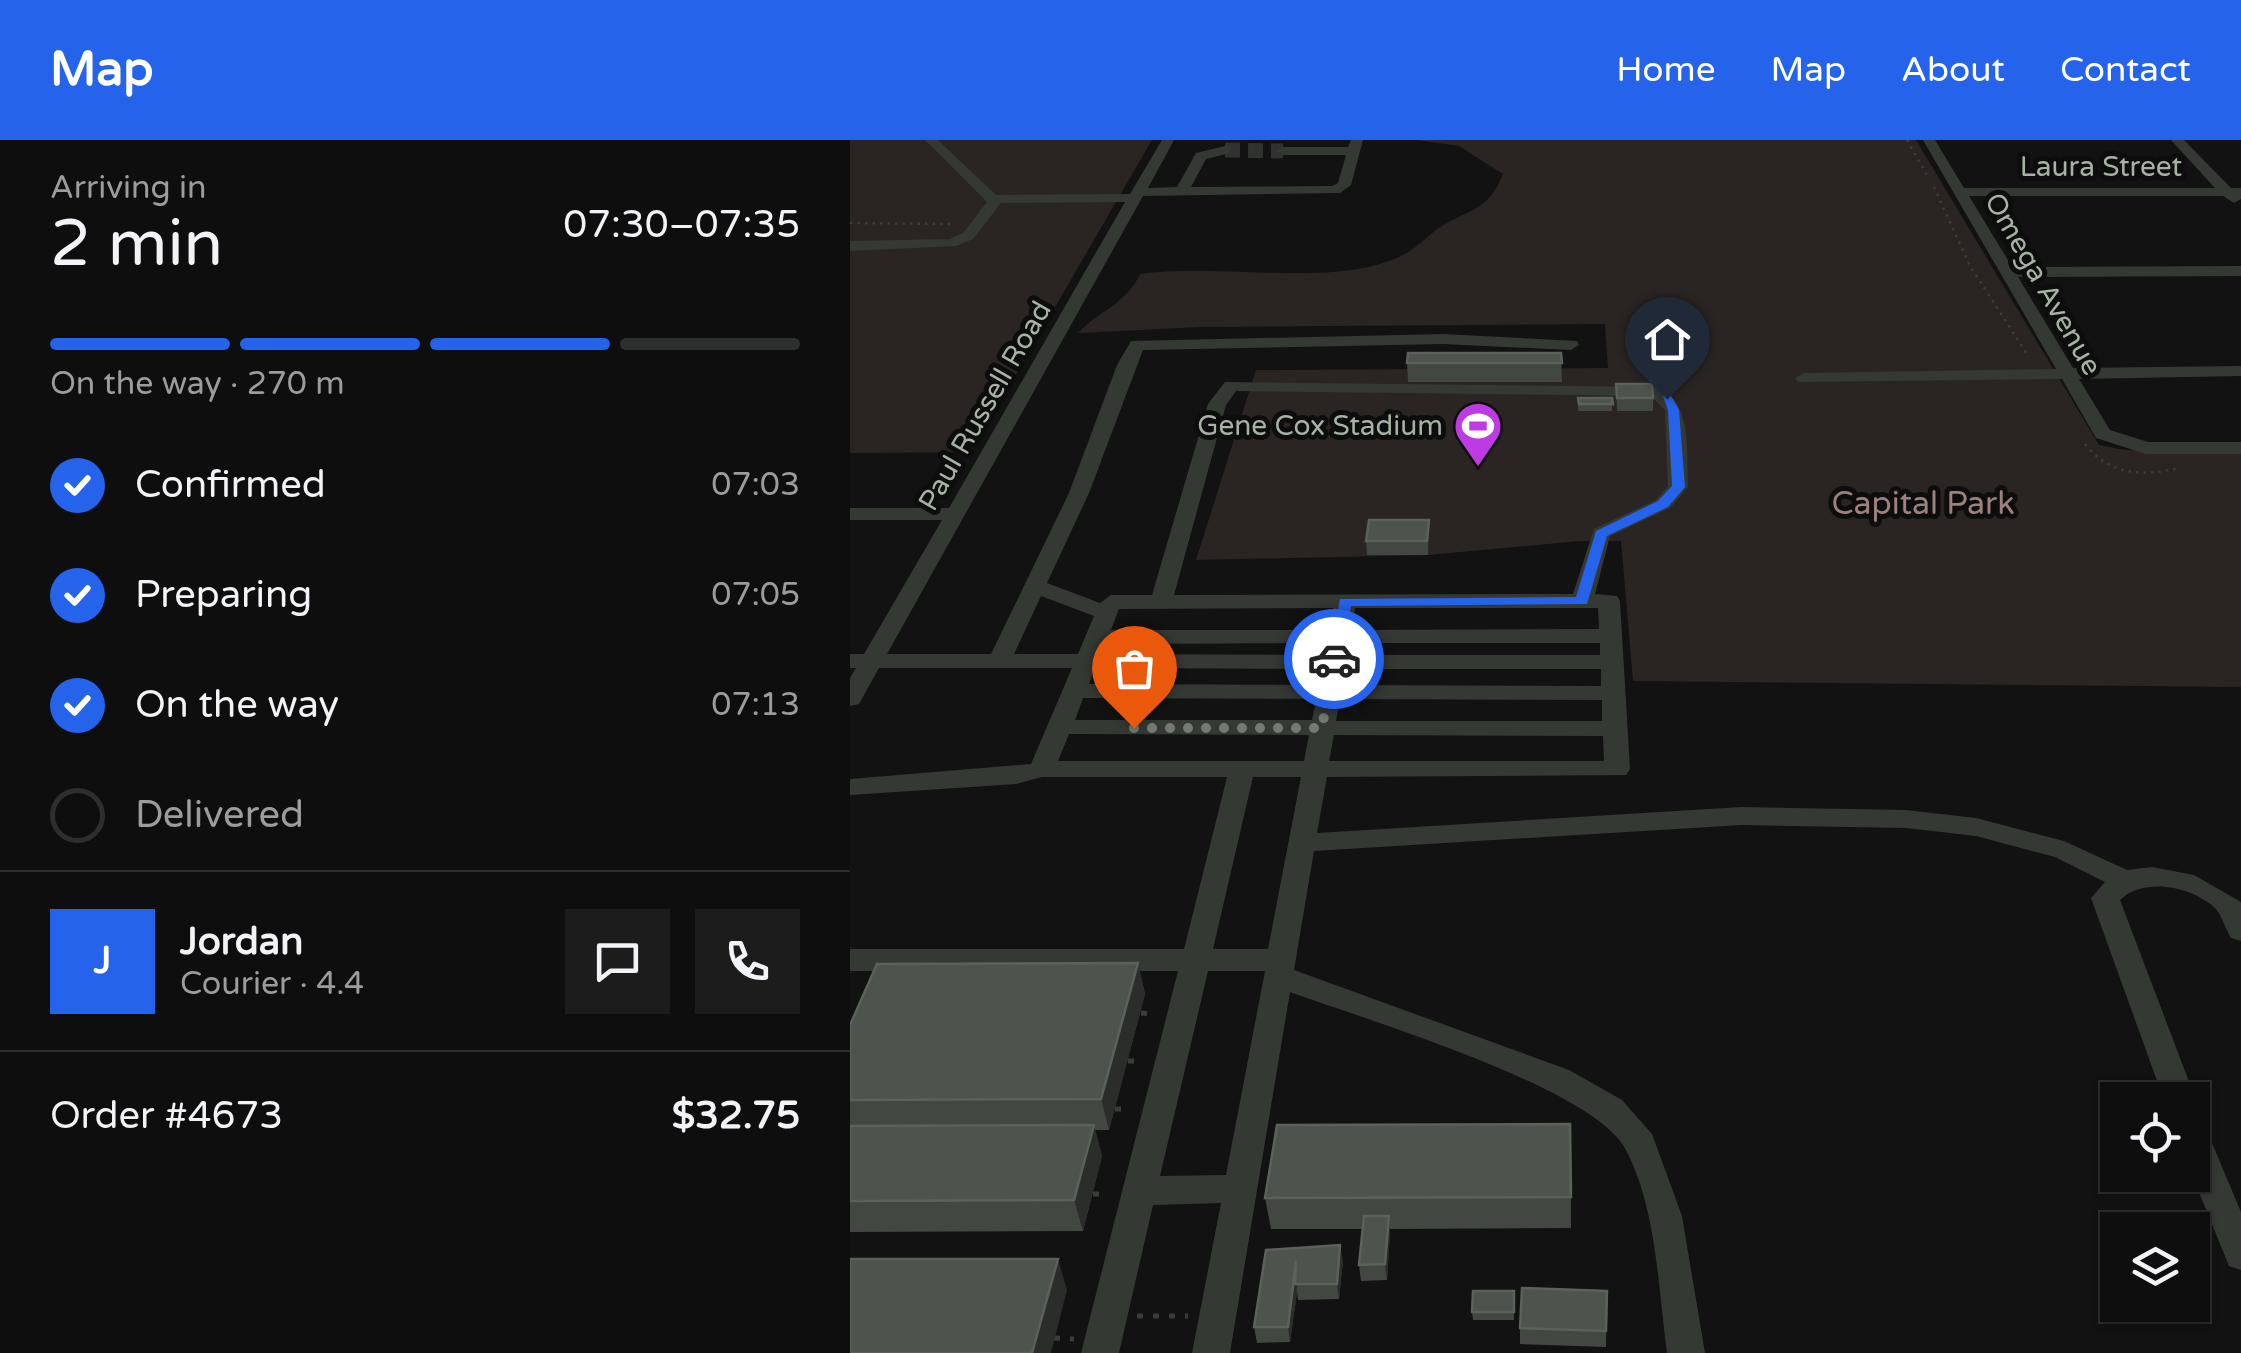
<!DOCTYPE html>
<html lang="en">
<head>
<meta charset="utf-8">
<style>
	:root { --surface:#0d0e0d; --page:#1b1c1b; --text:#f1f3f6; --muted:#9a9c9d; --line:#2d2e2e; --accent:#2563eb }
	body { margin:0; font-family:"Varela Round",sans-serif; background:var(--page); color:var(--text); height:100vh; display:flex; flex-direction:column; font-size:38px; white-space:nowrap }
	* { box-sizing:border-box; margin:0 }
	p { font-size:32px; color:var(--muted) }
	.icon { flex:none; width:55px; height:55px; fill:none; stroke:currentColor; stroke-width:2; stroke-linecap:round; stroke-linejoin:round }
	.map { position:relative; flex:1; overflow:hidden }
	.side { display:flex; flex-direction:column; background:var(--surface); width:850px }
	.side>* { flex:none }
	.buttons { position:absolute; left:1250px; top:942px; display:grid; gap:20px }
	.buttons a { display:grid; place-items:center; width:110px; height:110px; border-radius:0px; background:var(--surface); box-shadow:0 2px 8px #0004,0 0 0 2px var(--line); font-size:50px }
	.pin { position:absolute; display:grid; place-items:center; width:85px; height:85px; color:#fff; margin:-102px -42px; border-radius:50% 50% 50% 0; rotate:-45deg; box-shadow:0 0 10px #0007 }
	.pin .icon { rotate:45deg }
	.courier { position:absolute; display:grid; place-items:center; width:100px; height:100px; margin:-50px; border:8px solid #2563eb; border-radius:50%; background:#fff; color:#222; box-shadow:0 2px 12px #0007 }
	.head em { font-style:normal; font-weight:600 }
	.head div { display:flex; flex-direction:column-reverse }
	.head { display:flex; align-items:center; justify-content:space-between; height:170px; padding:0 50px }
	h1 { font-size:65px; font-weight:600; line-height:75px }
	.bar { display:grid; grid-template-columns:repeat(4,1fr); gap:15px 10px; align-content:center; height:120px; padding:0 50px }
	.bar i { height:12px; border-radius:8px; background:var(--line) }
	.bar .on { background:var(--accent) }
	.bar p { grid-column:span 4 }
	.line { display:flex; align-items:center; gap:25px; padding:0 50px; border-top:2px solid var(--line) }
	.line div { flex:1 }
	.round { display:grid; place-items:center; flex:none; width:105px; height:105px; border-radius:0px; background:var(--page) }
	ol { padding:0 50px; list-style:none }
	li { display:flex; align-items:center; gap:30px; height:110px }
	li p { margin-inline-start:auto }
	li .icon { padding:10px; border-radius:50%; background:var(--accent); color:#fff; stroke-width:4 }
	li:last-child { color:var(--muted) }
	li i { width:55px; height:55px; border:5px solid var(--line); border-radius:50% }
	header { display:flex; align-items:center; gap:60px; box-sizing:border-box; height:140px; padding:0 50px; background:var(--accent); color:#fff }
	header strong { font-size:48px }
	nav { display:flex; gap:55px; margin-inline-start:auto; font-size:35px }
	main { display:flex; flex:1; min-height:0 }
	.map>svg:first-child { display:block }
	.green { fill:#2a2422 }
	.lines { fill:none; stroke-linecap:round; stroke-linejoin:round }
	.minor-tunnel { stroke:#2f322e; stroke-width:15; stroke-dasharray:15 8; stroke-linecap:butt }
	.path-far1 { stroke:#393e39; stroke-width:2.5; stroke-dasharray:2.5 5; stroke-linecap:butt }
	.path { stroke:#393e39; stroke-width:5; stroke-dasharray:6 10; stroke-linecap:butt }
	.minor { fill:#353934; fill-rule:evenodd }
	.wall { fill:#424742 }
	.shaded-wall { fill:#2a2d2a }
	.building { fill:#4d534d; stroke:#5b625a; stroke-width:2.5 }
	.route { fill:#2563eb }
	.done { stroke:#727a71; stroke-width:10; stroke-dasharray:0 18 }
	.labels { text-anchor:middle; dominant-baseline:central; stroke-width:10; stroke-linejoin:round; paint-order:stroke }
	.far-street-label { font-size:28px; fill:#a6b2a4; stroke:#0c0d0c }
	.far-poi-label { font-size:28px; fill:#a6b2a4; stroke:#0c0d0c; text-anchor:end }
	.park-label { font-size:32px; fill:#9c827c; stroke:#0c0d0c }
</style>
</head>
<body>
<header>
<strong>Map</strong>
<nav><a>Home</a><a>Map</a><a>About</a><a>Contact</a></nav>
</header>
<main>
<section class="side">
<div class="head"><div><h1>2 min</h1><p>Arriving in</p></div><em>07:30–07:35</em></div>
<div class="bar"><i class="on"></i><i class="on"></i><i class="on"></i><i></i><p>On the way · 270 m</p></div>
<ol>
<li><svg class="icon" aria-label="check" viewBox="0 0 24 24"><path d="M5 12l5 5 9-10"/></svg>Confirmed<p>07:03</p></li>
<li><svg class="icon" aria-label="check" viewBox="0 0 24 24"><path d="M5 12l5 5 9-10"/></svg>Preparing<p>07:05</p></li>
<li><svg class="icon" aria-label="check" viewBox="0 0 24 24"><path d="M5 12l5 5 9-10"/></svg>On the way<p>07:13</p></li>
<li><i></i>Delivered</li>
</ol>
<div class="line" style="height:180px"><b class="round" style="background:var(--accent);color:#fff">J</b><div><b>Jordan</b><p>Courier · 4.4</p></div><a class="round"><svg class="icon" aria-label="chat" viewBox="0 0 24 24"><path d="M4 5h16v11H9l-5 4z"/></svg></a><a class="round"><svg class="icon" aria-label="phone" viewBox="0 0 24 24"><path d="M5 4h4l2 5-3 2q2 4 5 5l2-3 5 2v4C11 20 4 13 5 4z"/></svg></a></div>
<div class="line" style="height:130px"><div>Order #4673</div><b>$32.75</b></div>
</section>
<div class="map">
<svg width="1391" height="1213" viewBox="0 0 1391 1213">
	<rect width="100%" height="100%" fill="#111211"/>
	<g class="green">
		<polygon points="0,0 302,0 121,312 0,313"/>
		<path d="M566,0h500l183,305 26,5 116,1v236l-608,-6 -12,-140h-40l-153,14 -232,5 60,-190 352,-2 -3,-44 -405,3 -122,6c21,-22 49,-30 62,-59 79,-12 197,16 265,-20 13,-7 24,-20 37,-28 31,-19 45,-14 61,-52l-44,-28z"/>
	</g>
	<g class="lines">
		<polyline class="minor-tunnel" points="375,10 433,11"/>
		<g class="path-far1">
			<polyline points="1057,0 1077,35"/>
			<polyline points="1084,47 1120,126 1179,217"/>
			<polyline points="0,83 100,84"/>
			<path d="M1235,304c24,31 58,33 94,24"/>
		</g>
		<g class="path">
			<polyline points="291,873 306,874"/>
			<polyline points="278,921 293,921"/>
			<polyline points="265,969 281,969"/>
			<polyline points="243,1054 258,1054"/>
			<polyline points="287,1176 338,1176"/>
			<polyline points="204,1198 224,1199"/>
		</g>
		<g class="minor">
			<path d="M75,0h13l58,55 134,-1 32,-54h12l-26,48 29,-1 19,-34 29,-7 5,1v6l-24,6 -15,28 141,-1 6,-3 8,-28h-63l-7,-4 7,-4h65l3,-7h12l-12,45 -11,8 -197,3 -256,458h104l78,-161 48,-128 14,-24 312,-7 134,7 2,4 -8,5 -128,-6 -300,6 -54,143 -42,90 53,20 11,-8h41l56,-191 17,-22 436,5c32,21 25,65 27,100l-18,21 -60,28 -15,58 22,2 3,5 10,168 -4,6 -299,2 -10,56 425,-26 164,3 70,8 88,23 63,29 25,-3 42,8 47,27v39l-10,-3c-5,-8 -9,-22 -15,-29 -24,-23 -72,-32 -96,-9l76,200 -4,7v-7h-28l-73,-202 14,-16 -50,-25 -79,-21 -70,-8 -164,-3 -428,26 -20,119 275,100 53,30 30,34 30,82 23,137h-38c-9,-66 -10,-143 -41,-203 -32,-63 -263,-131 -336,-158l-60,361h-38l29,-150 -68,2 -34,148h-38l97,-382h-328v-22h334l43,-172h-185l-26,7 -166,11v-16l181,-15 41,-96h-193l-20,36 -9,2v-28l6,-10h-6v-14h14l78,-134h-92v-12h99l176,-306 -124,1 -28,36 -17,7 -106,5v-10l99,-2 14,-6 24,-31zM386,251l415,5 14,14 3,76 -12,14 -62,29 -21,65 -399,1 52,-190zM191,456l53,20 -16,38h-64zM483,468l-4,22h-218l8,-21zM505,468h243l1,21 -248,1zM476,503l-2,12 -223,-1 4,-10zM499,503h251v12h-253zM245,528l226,1 -3,16 -229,-1zM495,529h256v17l-259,-1zM233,558l233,1 -4,21h-237zM490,559l262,1v21h-266zM219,594l240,1 -5,26h-246zM484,595l269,1 1,25h-275zM403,637h48l-33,172h-55zM358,831h57l-39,204 -66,1z"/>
			<polygon points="1073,0 1085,0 1114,48 1365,48 1321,0 1334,0 1381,48 1391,48 1391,59 1384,63 1373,56 1119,56 1162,127 1391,126 1391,136 1168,137 1223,228 1391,226 1391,236 1229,239 1260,290 1298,302 1391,302 1391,314 1296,314 1246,298 1212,239 948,242 945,238 954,233 1206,229"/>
			<polygon points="1342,980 1354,984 1391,1072 1391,1130 1379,1126 1342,1035"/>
		</g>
	</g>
	<g class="wall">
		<polygon points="711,213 712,242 558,242 557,223"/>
		<polygon points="766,244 803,258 803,271 767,271"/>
		<polygon points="762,258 762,271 728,271 728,264"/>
		<polygon points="579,380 578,415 517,415 516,401"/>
		<polygon points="288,823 295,854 259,990 245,990 252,1016 233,1091 0,1092 0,885"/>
		<polygon points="721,1057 721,1088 540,1089 537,1140 511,1141 509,1125 513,1089 421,1089 415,1058"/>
		<polygon points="416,1110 493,1121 489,1159 448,1160 447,1152 440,1202 407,1203 404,1187"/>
		<polygon points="664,1151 664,1180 623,1180 622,1172"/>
		<polygon points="757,1151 756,1207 670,1204 670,1188"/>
	</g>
	<g class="shaded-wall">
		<polygon points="288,823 295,854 259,990 251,959"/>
		<polygon points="244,985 252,1016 233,1091 224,1060"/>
		<polygon points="539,1076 540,1092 537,1140 535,1124"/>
		<polygon points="490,1105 493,1121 489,1159 487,1144"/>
		<polygon points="208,1119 217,1150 201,1213 182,1213"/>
		<polygon points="446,1121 447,1152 440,1202 438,1187"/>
	</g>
	<g class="building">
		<polygon points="558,213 711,213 712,223 557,223"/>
		<polygon points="766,244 802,244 803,258 767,258"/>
		<polygon points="728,258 762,258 763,264 729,264"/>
		<polygon points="519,380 579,380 577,401 516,401"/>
		<polygon points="288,823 251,959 0,960 0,885 27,824"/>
		<polygon points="720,984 721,1057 415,1058 427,985"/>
		<polygon points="244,985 224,1060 0,1061 0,986"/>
		<polygon points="514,1076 539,1076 535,1124 509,1125"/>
		<polygon points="490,1105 487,1144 445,1144 446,1121 438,1187 404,1187 416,1110"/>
		<polygon points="0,1119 208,1119 182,1213 0,1213"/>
		<polygon points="672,1148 757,1151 756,1191 670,1188"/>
		<polygon points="623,1151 664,1151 664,1172 622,1172"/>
	</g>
	<polygon class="route" points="813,256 821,256 829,270 835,347 818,367 757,396 737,464 501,466 492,519 479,522 490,459 726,457 746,391 808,361 822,346 818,270"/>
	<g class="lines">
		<polyline class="done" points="284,588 472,588 484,519"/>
	</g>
	<defs>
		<g id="stadium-pin" transform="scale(2.5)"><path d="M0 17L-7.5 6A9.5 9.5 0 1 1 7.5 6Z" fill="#be3ae2" stroke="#0c0d0c"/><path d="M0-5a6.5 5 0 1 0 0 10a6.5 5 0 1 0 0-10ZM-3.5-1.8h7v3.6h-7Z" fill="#fff"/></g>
	</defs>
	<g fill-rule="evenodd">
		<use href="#stadium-pin" x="628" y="286"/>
	</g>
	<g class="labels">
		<g class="far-street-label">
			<text x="1251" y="27">Laura Street</text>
			<text transform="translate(1193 144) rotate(60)">Omega Avenue</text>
			<text transform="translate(135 266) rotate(-60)">Paul Russell Road</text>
		</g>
		<g class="far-poi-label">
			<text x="593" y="286">Gene Cox Stadium</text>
		</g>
		<g class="park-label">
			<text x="1073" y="364">Capital Park</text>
		</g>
	</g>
</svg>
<div class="buttons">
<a><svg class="icon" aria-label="locate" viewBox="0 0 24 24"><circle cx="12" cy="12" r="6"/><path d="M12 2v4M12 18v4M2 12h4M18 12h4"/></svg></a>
<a><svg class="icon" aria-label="layers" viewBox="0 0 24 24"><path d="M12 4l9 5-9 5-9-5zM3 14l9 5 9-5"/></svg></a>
</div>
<div class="pin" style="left:284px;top:588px;background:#ea580c"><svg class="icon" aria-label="bag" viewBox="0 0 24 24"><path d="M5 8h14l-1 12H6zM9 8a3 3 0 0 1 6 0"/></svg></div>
<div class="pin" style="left:817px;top:259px;background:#1f2937"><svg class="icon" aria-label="home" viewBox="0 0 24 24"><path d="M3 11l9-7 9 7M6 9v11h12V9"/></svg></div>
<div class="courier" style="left:484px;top:519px"><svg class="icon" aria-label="car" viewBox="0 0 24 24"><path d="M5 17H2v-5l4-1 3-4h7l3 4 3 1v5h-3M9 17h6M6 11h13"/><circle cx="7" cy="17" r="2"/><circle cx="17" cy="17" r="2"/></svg></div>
</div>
</main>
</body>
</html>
